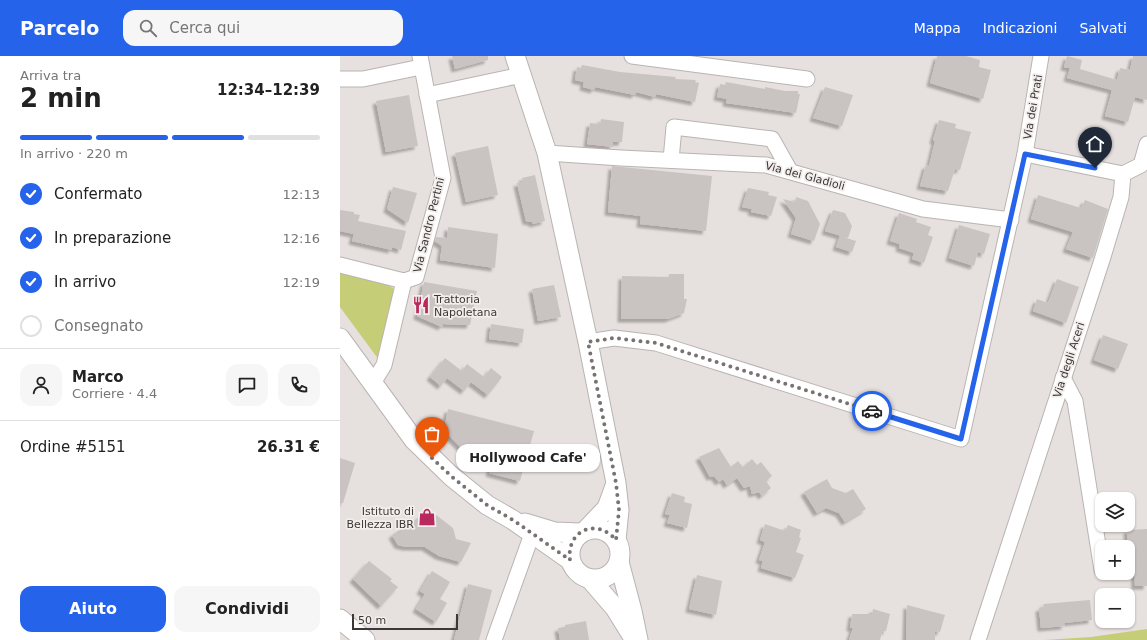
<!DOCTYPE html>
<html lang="it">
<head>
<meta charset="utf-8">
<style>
	:root { --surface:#fff; --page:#f6f6f6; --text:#222; --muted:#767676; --line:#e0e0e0; --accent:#2563eb }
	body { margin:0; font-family:"DejaVu Sans",sans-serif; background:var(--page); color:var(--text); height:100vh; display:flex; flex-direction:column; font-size:15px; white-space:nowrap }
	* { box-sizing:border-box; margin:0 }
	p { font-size:13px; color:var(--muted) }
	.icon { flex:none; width:22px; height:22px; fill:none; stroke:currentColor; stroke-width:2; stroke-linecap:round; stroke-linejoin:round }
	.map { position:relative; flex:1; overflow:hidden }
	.side { display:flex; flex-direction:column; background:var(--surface); width:340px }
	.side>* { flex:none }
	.fabs { position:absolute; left:755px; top:436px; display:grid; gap:8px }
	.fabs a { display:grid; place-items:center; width:40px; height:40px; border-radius:8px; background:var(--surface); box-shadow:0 1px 3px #0004; font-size:20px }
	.scale { position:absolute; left:12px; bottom:10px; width:106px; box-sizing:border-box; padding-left:4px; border:2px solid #3b3938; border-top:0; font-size:11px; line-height:14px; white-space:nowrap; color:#3b3938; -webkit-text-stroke:3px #f3eeeb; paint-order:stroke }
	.pin { position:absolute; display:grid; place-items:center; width:34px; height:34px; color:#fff; margin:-41px -17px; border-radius:50% 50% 50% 0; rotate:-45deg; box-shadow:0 0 4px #0007 }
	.pin .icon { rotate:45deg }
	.courier { position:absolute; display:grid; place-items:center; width:40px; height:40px; margin:-20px; border:3px solid #2563eb; border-radius:50%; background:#fff; color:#222; box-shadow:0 1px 5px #0007 }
	.bubble { position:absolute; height:28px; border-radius:12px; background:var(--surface); box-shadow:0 1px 3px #0004; font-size:13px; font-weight:800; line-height:28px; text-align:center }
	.head em { font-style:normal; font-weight:800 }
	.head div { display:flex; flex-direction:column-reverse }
	.head { display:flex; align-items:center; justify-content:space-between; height:68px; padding:0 20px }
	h1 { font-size:26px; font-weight:800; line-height:30px }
	.bar { display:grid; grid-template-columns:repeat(4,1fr); gap:6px 4px; align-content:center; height:48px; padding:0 20px }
	.bar i { height:5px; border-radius:3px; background:var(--line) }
	.bar .current { background:var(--accent) }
	.bar p { grid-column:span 4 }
	.line { display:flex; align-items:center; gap:10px; padding:0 20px; border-top:1px solid var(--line) }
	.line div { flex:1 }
	.round { display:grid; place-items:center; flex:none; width:42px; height:42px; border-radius:12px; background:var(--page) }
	ol { padding:0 20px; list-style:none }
	li { display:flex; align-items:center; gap:12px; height:44px }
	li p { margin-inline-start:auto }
	li .icon { padding:4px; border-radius:50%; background:var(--accent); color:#fff; stroke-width:4 }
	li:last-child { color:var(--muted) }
	li i { width:22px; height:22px; border:2px solid var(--line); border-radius:50% }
	.button { display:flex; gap:8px; margin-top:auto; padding:8px 20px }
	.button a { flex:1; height:46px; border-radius:12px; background:var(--accent); color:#fff; font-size:16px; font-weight:800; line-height:46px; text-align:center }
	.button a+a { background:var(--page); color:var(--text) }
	header { display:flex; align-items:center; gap:24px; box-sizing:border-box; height:56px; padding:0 20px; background:var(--accent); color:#fff }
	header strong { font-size:19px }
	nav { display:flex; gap:22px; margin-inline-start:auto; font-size:14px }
	.search { width:280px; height:36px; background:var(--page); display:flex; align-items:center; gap:10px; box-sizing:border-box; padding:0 14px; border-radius:12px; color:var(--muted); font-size:15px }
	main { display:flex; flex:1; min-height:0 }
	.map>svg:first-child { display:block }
	.green { fill:#c5ce76 }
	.building { fill:#c9c4c2; filter:url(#shadow) }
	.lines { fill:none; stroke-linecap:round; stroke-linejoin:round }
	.minor-casing { stroke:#b9b4b2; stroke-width:17 }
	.tertiary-casing { stroke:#b9b4b2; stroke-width:21 }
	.minor { stroke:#fff; stroke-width:15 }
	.tertiary { stroke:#fff; stroke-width:19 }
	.done { stroke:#777372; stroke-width:4; stroke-dasharray:0 7.2 }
	.route { stroke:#2563eb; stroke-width:5 }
	.labels { text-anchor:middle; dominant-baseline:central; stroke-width:3.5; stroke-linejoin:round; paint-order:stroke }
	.street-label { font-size:11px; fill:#3b3938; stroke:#f3eeeb }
	.poi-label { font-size:11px; fill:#3b3938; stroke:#f3eeeb; text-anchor:start }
</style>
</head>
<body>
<header>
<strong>Parcelo</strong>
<div class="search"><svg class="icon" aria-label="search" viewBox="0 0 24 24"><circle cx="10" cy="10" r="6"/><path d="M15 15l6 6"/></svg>Cerca qui</div>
<nav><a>Mappa</a><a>Indicazioni</a><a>Salvati</a></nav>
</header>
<main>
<section class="side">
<div class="head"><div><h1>2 min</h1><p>Arriva tra</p></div><em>12:34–12:39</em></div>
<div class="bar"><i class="current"></i><i class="current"></i><i class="current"></i><i></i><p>In arrivo · 220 m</p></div>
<ol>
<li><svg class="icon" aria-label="check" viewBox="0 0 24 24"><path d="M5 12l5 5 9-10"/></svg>Confermato<p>12:13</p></li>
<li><svg class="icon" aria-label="check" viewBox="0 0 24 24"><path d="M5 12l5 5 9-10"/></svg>In preparazione<p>12:16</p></li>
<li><svg class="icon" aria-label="check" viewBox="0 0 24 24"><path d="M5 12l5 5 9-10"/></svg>In arrivo<p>12:19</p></li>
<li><i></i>Consegnato</li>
</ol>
<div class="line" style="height:72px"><a class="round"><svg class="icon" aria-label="person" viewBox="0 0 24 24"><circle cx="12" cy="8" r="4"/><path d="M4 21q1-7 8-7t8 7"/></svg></a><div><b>Marco</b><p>Corriere · 4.4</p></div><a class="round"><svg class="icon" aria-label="chat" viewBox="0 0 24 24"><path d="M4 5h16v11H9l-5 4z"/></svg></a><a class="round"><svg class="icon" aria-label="phone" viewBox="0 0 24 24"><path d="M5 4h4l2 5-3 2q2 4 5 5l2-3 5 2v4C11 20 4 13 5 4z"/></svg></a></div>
<div class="line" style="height:52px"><div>Ordine #5151</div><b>26.31 €</b></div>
<div class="button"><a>Aiuto</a><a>Condividi</a></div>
</section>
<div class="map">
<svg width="807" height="584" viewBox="0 0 807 584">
	<defs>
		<filter id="shadow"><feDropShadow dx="-3.5" dy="3.5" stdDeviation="1" flood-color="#0004"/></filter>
	</defs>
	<rect width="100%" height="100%" fill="#e6e0de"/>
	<g class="green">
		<polygon points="0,215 42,226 53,232 54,242 39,304 0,251"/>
		<polygon points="807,573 807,584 704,584 751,581"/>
	</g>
	<g class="building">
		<polygon points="112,0 148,0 148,4 115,13"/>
		<polygon points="597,0 626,0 640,4 639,11 651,14 643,43 590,27"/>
		<polygon points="727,0 742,4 740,13 777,24 780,12 790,14 793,0 807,0 807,44 795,41 788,66 765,60 772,34 727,22 730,12 724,11"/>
		<polygon points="242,9 280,16 336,21 335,23 356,24 355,26 359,27 355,46 316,38 315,41 296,36 295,39 255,31 254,34 243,31 244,26 235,24 237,11 241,12"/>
		<polygon points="386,26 425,33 425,31 445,35 458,35 458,38 460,38 456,57 386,47 387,43 377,41 380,28 385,29"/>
		<polygon points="485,31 513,39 502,70 473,62"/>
		<polygon points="69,39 78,90 46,96 36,45"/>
		<polygon points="261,63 284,66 282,86 273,86 273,91 247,88 250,67 260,68"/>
		<polygon points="599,64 616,68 615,72 631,76 620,114 615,113 608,135 580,130 586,109 589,110 595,85 593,84"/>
		<polygon points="148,90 158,139 126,146 115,97"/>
		<polygon points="272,110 372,120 366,175 300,168 301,160 268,156"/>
		<polygon points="195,119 205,165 193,168 192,166 186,165 177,127 183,126 182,122"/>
		<polygon points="53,131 77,137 68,167 47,153"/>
		<polygon points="408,132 429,136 428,139 437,141 431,160 411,156 412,153 402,151"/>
		<polygon points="698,139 741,152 745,144 768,153 753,202 726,193 733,176 691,163"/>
		<polygon points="456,141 468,145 480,168 474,185 451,178 456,162 443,143 455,146"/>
		<polygon points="0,154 14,156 14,158 20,159 18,165 66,175 61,194 52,191 52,194 12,185 14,178 0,175"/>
		<polygon points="493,154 505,157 512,170 508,182 485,175"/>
		<polygon points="559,157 577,163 576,166 591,171 588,179 593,181 584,207 572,203 574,197 559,192 560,188 550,185"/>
		<polygon points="619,169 650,178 644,198 638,196 634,210 609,202"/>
		<polygon points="108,171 158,178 155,212 100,204 102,190 95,185 96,181 107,182"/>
		<polygon points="500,180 516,185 512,196 496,191"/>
		<polygon points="329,218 344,218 344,243 347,243 344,257 328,263 281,263 282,220 329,221"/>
		<polygon points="717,223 739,231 726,267 693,255 697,243 708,247"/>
		<polygon points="84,226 137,235 130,269 103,268 102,271 77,260"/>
		<polygon points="214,229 221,261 198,265 192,233"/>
		<polygon points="151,268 184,273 182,287 149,283"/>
		<polygon points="763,279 788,288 778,313 754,304"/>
		<polygon points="105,302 122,315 127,308 144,321 151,312 162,321 148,339 131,326 124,335 107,322 101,330 90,321"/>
		<polygon points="108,353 194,375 180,425 149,417 151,410 139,407 138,400 126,397 104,374"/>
		<polygon points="379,392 391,411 398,405 403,411 412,403 417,409 421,406 432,420 426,425 431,432 422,440 419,436 412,438 410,430 404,432 397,422 387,429 383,423 379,426 374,420 370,421 359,401"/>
		<polygon points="0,402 15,407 3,447 0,447"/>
		<polygon points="487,423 492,432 506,437 513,433 526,453 505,466 499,457 486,452 477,457 464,436"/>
		<polygon points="332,437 345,441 344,446 352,448 347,472 327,467 330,459 325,458"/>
		<polygon points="84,458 95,458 113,472 116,483 131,487 121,506 99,500 85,491 66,491 58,489 52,479"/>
		<polygon points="425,468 445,475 448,469 461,474 459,481 461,482 456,496 464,499 455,522 421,512 423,505 419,504 425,486 420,484"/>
		<polygon points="807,473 807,530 795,530 794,505 789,505 787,474"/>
		<polygon points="29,505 52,523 50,525 58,531 41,550 13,523"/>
		<polygon points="92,515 110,526 100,543 107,547 96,566 76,553 85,538 80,535"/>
		<polygon points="357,519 382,525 376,559 349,553"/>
		<polygon points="128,528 152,534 139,584 114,584"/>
		<polygon points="750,544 752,564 724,567 725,570 701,572 699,552 704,551 703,548"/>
		<polygon points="567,549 605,559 600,576 595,575 595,584 566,584"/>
		<polygon points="533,553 550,558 546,575 542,576 540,584 509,584 513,572 510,572 512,558 532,558"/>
		<polygon points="246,565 249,584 220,584 218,572 225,571 225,569"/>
	</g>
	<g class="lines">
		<g class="minor-casing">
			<g id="minor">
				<polyline points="292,0 467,23"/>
				<polyline points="0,23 23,23 81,11"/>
				<polyline points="87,39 182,19"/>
				<polyline points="207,97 281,102 426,109 583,153 671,164"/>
				<polyline points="331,104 334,71 432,83 450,115"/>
				<polyline points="783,118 801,109 807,88"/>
				<polyline points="0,209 64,225"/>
				<polyline points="64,225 76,221 103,122 80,0"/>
				<polyline points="248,286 274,282 316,287 621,383 685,98 701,0"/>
				<polyline points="723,322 735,345 762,514"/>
				<polyline points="33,327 44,309 64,225"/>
				<polyline points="154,584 192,478"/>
				<polyline points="638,584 762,204 781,141 783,118 685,98"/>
			</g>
		</g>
		<g class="tertiary-casing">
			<g id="tertiary">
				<polyline points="175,0 207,97 248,286 276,427 279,454 276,484"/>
				<polyline points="0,282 74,384 111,420 147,449 173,464 230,504"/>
				<polyline points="185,467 215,476 240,477"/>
				<circle cx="255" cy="498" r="25"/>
				<polyline points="247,473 267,452 275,430"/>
				<polyline points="279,506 292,555 298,584"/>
				<polyline points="250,523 275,552 293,581"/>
				<polyline points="0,563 25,584"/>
			</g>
		</g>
		<use href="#minor" class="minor"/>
		<use href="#tertiary" class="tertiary"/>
	</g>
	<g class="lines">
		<path class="done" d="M92,402l19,18 36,29 26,15 57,40c-4,-29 26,-43 46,-20l3,-30 -3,-27 -28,-141 26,-4 42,5 216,68"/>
		<polyline class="route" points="532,355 621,383 685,98 755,112"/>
	</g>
	<defs>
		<g id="restaurant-bare" transform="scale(1.38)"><path d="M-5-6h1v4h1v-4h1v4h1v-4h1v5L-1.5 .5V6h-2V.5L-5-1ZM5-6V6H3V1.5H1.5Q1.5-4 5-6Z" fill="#b82a5e" stroke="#f3eeeb" stroke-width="2.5" paint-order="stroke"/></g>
		<g id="shop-bare" transform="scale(1.38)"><path d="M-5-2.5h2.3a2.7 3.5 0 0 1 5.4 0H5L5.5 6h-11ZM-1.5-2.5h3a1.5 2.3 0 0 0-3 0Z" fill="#b82a5e" stroke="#f3eeeb" stroke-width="2.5" paint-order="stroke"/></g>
	</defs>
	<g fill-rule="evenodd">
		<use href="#restaurant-bare" x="81" y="249"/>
		<use href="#shop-bare" x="87" y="461"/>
	</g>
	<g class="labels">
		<g class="street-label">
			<text transform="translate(693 51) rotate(-80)">Via dei Prati</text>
			<text transform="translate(465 120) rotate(15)">Via dei Gladioli</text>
			<text transform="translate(89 169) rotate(-76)">Via Sandro Pertini</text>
			<text transform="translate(729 304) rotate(-72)">Via degli Aceri</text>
		</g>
		<g class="poi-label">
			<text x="94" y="243">Trattoria<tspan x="94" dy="13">Napoletana</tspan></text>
			<text x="74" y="455" text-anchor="end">Istituto di<tspan x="74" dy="13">Bellezza IBR</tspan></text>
		</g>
	</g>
</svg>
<div class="fabs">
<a><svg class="icon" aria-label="layers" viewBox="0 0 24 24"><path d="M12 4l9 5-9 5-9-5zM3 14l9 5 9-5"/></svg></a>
<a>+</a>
<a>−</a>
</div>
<div class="scale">50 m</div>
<div class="pin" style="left:92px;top:402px;background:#ea580c"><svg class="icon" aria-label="bag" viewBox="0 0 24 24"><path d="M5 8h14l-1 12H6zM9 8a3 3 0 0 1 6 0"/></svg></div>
<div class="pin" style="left:755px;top:112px;background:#1f2937"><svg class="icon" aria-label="home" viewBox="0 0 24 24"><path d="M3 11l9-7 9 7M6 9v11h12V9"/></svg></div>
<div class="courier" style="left:532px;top:355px"><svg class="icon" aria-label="car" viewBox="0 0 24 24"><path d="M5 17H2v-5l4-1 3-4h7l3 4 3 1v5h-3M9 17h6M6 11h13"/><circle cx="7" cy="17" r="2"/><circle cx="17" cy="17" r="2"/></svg></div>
<div class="bubble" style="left:116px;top:388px;width:144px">Hollywood Cafe'</div>
</div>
</main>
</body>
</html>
